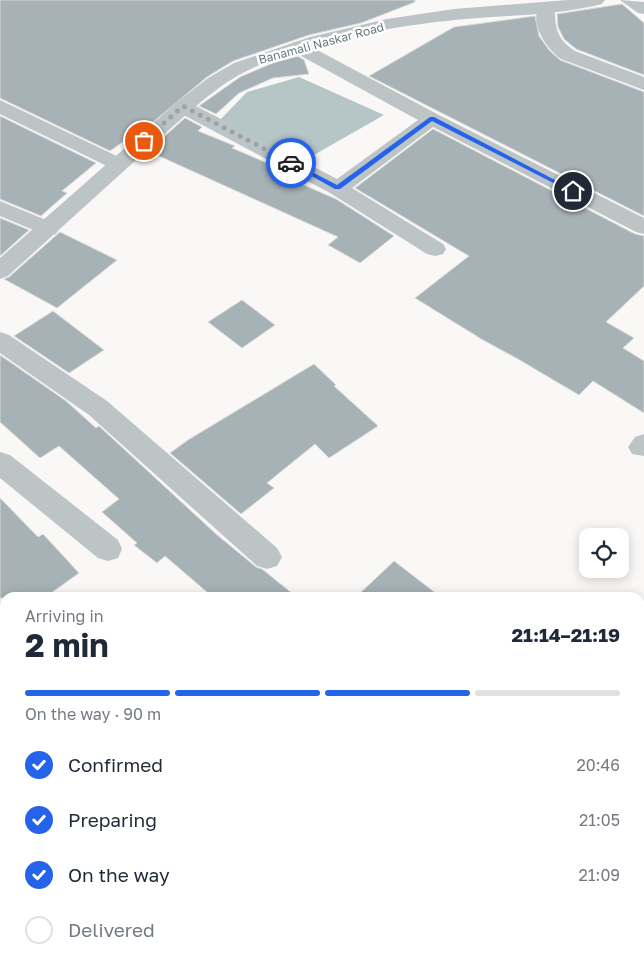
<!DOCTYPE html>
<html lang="en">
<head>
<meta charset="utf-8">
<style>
	:root { --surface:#fff; --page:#f2f2f3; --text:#1f2937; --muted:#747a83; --line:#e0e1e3; --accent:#2563eb }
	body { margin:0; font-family:"Golos Text",sans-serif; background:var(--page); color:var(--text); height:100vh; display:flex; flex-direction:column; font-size:19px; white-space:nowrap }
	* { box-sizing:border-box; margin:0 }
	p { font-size:16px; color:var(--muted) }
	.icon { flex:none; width:28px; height:28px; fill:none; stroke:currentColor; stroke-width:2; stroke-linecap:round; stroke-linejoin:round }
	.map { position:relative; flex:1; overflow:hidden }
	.sheet { position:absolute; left:0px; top:592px; width:645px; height:376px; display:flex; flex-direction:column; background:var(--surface); border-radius:15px 15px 0 0; box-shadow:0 2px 12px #0003 }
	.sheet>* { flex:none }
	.controls { position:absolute; left:579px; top:528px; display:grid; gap:10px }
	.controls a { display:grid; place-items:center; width:50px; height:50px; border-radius:10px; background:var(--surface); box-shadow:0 2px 12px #0003; font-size:25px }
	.pin { position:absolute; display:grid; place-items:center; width:42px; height:42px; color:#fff; margin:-21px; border:2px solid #fff; border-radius:50%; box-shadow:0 1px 5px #0007 }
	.courier { position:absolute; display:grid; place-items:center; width:50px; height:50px; margin:-25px; border:4px solid #2563eb; border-radius:50%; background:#fff; color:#222; box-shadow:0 1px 6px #0007 }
	.overview em { font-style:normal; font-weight:700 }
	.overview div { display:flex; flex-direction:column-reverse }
	.overview { display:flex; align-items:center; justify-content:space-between; height:85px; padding:0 25px }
	h1 { font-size:32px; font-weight:700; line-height:38px }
	.bar { display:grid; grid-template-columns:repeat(4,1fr); gap:8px 5px; align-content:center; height:60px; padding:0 25px }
	.bar i { height:6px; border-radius:4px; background:var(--line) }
	.bar .selected { background:var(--accent) }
	.bar p { grid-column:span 4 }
	ol { padding:0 25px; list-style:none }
	li { display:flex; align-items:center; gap:15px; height:55px }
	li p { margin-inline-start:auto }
	li .icon { padding:5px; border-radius:50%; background:var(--accent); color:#fff; stroke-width:4 }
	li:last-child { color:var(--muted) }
	li i { width:28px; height:28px; border:2px solid var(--line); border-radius:50% }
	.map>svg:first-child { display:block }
	.water { fill:#b6c6c7 }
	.building { fill:#a6b2b5; stroke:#dadad8 }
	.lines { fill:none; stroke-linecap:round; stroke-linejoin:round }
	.minor { fill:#bdc4c6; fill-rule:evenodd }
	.tertiary { fill:#bdc4c6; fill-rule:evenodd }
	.route { fill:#2563eb }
	.done { stroke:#98a6a9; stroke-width:5; stroke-dasharray:0 9 }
	.labels { text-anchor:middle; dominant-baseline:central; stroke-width:5; stroke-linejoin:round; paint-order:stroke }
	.far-street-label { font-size:12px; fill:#647a80; stroke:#fff }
</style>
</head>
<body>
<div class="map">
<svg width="644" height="968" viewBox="0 0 644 968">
	<rect width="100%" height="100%" fill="#f9f8f6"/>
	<polygon class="water" points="299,77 384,115 298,164 219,121 247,92"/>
	<g class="building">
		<polygon points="0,0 415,0 415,2 361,23 309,35 233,61 207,77 128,143 124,141 110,151 0,98"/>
		<polygon points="622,4 644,23 644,75 576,49 564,39 558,27 557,14"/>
		<polygon points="535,16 539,36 549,50 560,60 644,92 644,216 369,76 454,27"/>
		<polygon points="294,54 304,60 309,74 273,78 239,93 216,114 199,106 240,77"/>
		<polygon points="0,116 96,163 62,191 67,193 41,216 0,199"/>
		<polygon points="185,118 202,127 198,131 235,146 232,148 274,166 269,170 336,199 394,236 360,263 328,245 338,237 148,151"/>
		<polygon points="433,129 635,234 644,236 644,286 606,322 634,338 623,348 644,361 644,413 593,381 579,395 518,359 483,340 415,298 469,256 355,188"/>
		<polygon points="0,218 29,230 0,256"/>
		<polygon points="60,232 117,260 57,308 4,279 9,277"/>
		<polygon points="242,300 275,325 242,348 208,322"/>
		<polygon points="53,311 104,350 69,373 14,336"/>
		<polygon points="0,355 66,401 96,428 99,426 216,534 256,567 262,569 298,598 214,598 165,556 157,563 134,545 137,543 102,512 119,499 59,446 40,458 0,422"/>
		<polygon points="314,364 336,385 334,386 378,426 329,458 315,444 267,483 274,488 241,514 170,453 188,440"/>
		<polygon points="0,498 38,537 43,534 79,573 44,598 0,598"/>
		<polygon points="394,561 442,598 355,598"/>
	</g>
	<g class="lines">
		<g class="minor">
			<polygon points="620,0 644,2 644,14 638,13"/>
			<path d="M546,4l6,1c3,4 3,7 3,12 1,16 6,25 20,34l69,26v13l-83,-31c-14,-10 -33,-36 -21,-54z"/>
			<polygon points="298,41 304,43 439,115 644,218 644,234 636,232 433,127 352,188 443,244 446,249 443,254 435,256 427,254 330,193 176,111 173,107 176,103 183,101 190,103 337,179 418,120 292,51 289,47 292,43"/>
			<polygon points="0,100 125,160 128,164 125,168 118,170 111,168 0,114"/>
			<polygon points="0,201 56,224 59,229 56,234 48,236 0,216"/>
			<polygon points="0,332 9,335 107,401 277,548 282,557 277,566 267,569 257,566 89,415 0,353"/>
			<polygon points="644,434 644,456 632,454 628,447 635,437"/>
			<polygon points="0,452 10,455 118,540 122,549 118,558 108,561 98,558 0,478"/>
		</g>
		<path class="tertiary" d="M568,0h37l-3,4c-48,12 -98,11 -147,16 -64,6 -160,24 -216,55 -18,10 -33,23 -49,36l-182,165 -8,3v-21l176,-155 32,-25 26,-15 76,-26 77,-18 67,-10z"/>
	</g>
	<polygon class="route" points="430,117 434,117 576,191 571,192 432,121 340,189 335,189 288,163 293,162 337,185"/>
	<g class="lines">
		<polyline class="done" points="144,141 183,106 291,163"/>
	</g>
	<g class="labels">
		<g class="far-street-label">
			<text transform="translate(321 43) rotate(-15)">Banamali Naskar Road</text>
		</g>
	</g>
</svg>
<div class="controls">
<a><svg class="icon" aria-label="locate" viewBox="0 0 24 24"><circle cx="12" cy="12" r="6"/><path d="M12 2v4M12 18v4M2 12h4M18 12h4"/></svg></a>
</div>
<div class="pin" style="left:144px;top:141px;background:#ea580c"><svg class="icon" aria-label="bag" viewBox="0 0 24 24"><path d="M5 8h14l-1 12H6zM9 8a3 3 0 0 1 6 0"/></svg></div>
<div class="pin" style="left:573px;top:191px;background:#1f2937"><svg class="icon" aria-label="home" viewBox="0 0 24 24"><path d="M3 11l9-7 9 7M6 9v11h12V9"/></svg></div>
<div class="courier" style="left:291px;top:163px"><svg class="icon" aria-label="car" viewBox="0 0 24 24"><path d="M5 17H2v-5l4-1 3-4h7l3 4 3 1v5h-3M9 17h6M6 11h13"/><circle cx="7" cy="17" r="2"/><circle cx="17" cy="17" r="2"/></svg></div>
<section class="sheet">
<div class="overview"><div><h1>2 min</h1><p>Arriving in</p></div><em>21:14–21:19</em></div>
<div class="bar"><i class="selected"></i><i class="selected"></i><i class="selected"></i><i></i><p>On the way · 90 m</p></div>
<ol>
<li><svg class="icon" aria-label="check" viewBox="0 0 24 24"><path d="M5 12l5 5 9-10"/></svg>Confirmed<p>20:46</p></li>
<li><svg class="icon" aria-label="check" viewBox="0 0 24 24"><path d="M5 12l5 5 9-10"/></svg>Preparing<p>21:05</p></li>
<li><svg class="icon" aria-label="check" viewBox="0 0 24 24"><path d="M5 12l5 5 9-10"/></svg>On the way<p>21:09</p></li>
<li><i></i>Delivered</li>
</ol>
</section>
</div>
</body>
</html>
